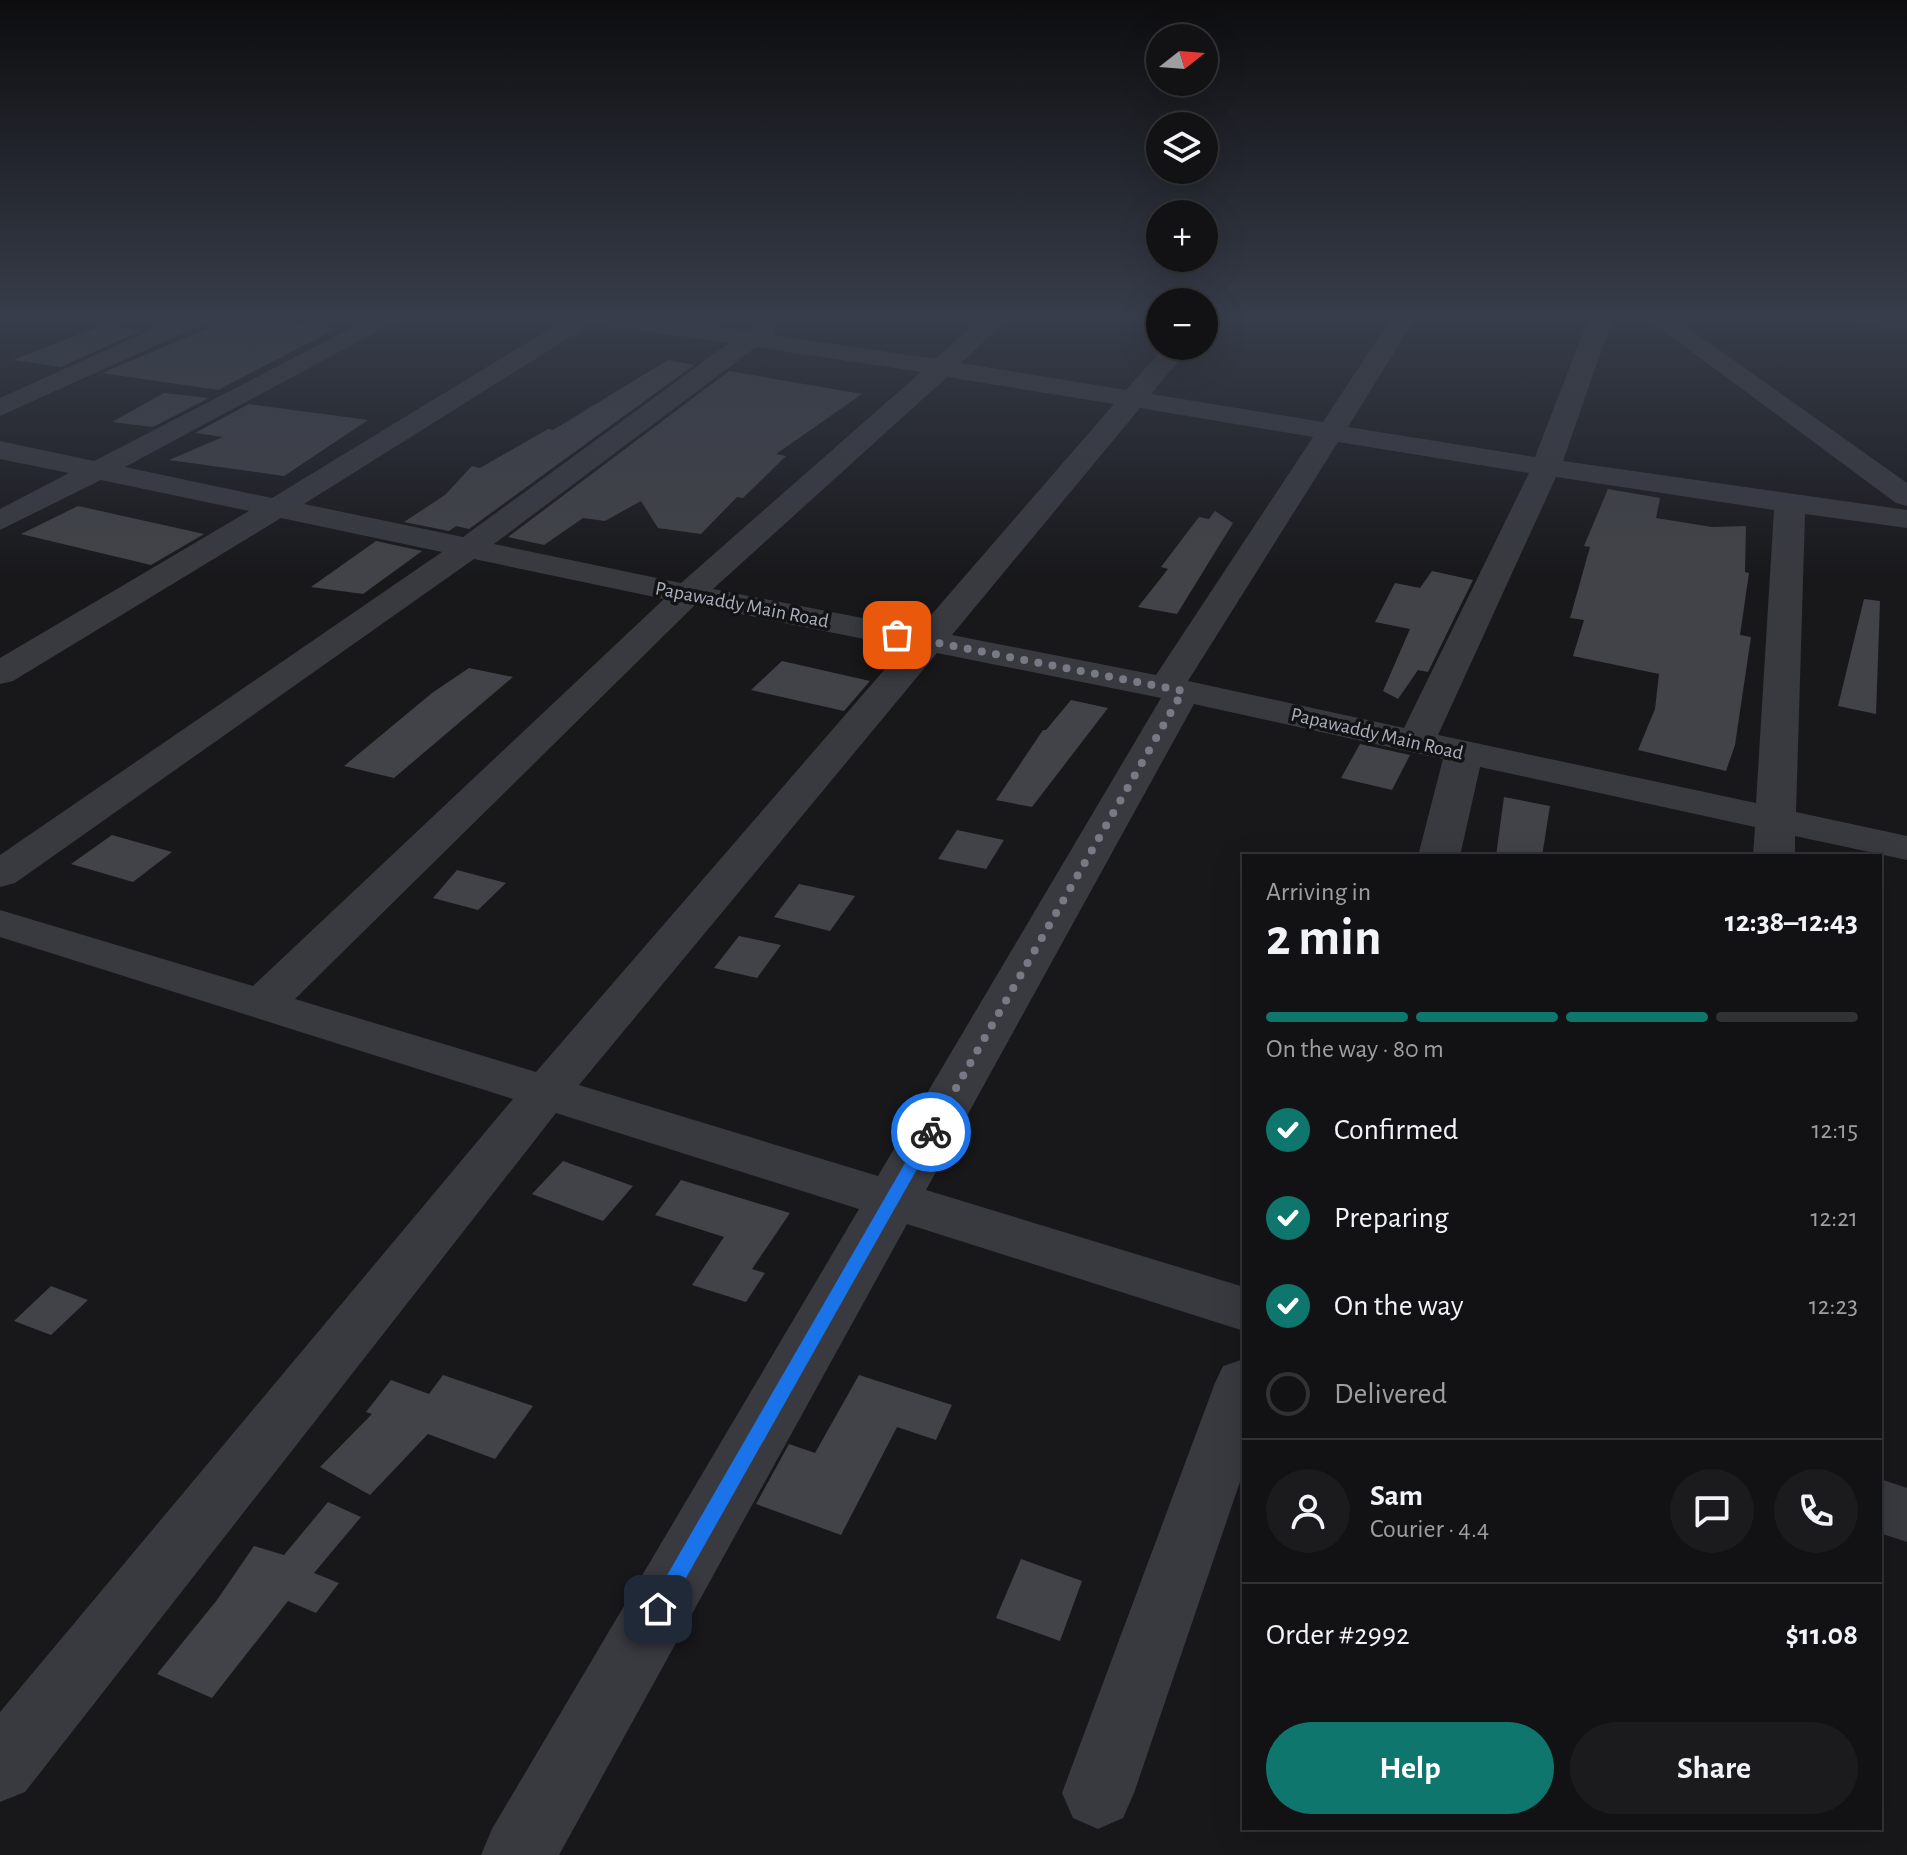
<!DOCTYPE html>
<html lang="en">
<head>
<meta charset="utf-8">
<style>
	:root { --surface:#121214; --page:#1b1b1d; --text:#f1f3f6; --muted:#9c9ea0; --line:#313234; --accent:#0f766e }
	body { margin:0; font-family:"Alegreya Sans",sans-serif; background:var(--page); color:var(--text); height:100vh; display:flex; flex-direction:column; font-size:30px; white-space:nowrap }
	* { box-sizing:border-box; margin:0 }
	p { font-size:26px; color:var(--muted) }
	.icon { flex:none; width:44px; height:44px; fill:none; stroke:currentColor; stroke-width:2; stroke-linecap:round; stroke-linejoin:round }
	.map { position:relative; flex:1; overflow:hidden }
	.details { position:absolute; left:1242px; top:854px; width:640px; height:976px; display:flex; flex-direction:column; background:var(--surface); border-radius:0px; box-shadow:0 8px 32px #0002,0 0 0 2px var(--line) }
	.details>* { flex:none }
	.needle { width:52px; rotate:73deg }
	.tools { position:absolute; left:1146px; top:24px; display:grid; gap:16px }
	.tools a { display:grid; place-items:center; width:72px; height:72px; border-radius:50%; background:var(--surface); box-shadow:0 8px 32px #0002,0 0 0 2px var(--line); font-size:40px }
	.pin { position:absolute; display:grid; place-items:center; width:68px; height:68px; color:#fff; margin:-34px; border-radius:16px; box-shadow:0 4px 12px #0006 }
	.courier { position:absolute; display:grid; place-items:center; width:80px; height:80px; margin:-40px; border:6px solid #1a73e8; border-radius:50%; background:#fff; color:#222; box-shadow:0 2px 10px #0007 }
	.summary em { font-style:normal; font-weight:600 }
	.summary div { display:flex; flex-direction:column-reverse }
	.summary { display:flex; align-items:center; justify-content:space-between; height:136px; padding:0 24px }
	h1 { font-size:52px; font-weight:600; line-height:60px }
	.bar { display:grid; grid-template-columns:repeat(4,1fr); gap:12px 8px; align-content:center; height:96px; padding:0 24px }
	.bar i { height:10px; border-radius:6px; background:var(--line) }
	.bar .selected { background:var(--accent) }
	.bar p { grid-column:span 4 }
	.line { display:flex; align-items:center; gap:20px; padding:0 24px; border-top:2px solid var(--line) }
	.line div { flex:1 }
	.round { display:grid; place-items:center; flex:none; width:84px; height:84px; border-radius:42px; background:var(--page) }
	ol { padding:0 24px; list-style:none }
	li { display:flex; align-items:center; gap:24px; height:88px }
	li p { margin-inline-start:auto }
	li .icon { padding:8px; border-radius:50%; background:var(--accent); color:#fff; stroke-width:4 }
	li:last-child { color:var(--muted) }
	li i { width:44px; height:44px; border:4px solid var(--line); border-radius:50% }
	.cta { display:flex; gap:16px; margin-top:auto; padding:16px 24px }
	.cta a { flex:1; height:92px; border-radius:48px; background:var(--accent); color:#fff; font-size:32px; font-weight:600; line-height:92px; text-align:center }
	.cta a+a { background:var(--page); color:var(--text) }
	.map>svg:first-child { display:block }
	.building { fill:#424348 }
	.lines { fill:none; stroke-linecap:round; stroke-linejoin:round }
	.minor { fill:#393a40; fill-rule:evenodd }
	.route { fill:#1a73e8 }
	.done { stroke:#777a84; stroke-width:8; stroke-dasharray:0 14.4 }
	.labels { text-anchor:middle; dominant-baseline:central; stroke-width:7; stroke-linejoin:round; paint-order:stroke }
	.far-street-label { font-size:20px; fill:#aaafbc; stroke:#131316 }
</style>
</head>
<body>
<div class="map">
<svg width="1907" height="1855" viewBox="0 0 1907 1855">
	<rect width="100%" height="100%" fill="#18181b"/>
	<g class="building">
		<polygon points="235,317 260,317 335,329 218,390 102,373"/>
		<polygon points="103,325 140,331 61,367 13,360"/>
		<polygon points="668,360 694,365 469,529 456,526 449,531 404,522 445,495 472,466 480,468 548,429 553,430"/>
		<polygon points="729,371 862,394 776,454 786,456 743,498 737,497 701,534 658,528 641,501 605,521 583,518 544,545 508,537"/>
		<polygon points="164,393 209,398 153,427 112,422"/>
		<polygon points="249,404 368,420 284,476 169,460 223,437 195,433"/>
		<polygon points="1608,489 1660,498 1656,518 1712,527 1746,526 1745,572 1749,573 1740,635 1751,637 1735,745 1726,771 1638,750 1655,709 1659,674 1573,656 1584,620 1570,618 1590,547 1584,546"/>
		<polygon points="78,506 204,534 151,565 21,534"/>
		<polygon points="1215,511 1233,523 1177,614 1138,607 1168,569 1161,567 1199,517 1209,519"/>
		<polygon points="376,541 422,551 363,594 311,587"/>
		<polygon points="1432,571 1473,580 1428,672 1418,670 1398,699 1383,691 1410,629 1375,622 1395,583 1420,588"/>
		<polygon points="1864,599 1880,601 1876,714 1838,706"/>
		<polygon points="782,661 870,681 844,711 751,690"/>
		<polygon points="469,668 513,677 394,778 344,766 432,693"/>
		<polygon points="1071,700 1108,708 1032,807 996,800 1043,730 1046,730"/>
		<polygon points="1360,744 1410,755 1392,790 1341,778"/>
		<polygon points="1504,797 1550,806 1542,856 1496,856"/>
		<polygon points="957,830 1004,840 986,869 938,859"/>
		<polygon points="112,835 172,852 133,882 71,864"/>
		<polygon points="457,870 506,883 478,910 433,898"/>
		<polygon points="799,884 855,896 830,931 774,917"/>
		<polygon points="739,936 781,945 757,978 714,968"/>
		<polygon points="563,1161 633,1186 603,1221 532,1194"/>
		<polygon points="681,1180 790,1213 752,1269 765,1273 746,1302 692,1285 724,1237 655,1215"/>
		<polygon points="51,1286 88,1300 51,1335 14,1321"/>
		<polygon points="443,1375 533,1406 495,1459 428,1434 370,1495 320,1467 372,1414 366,1412 391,1380 429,1394"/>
		<polygon points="859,1375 952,1405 936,1440 897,1427 841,1535 756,1504 789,1444 815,1453"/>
		<polygon points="328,1502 361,1517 314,1573 339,1583 316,1613 288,1601 212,1698 157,1674 217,1600 254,1546 284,1555"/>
		<polygon points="1021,1559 1082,1581 1060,1641 996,1618"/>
	</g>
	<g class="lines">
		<g class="minor">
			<polygon points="179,317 211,317 208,322 0,416 0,398"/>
			<path d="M373,317h31l-279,150 147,31 297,-181h75l102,14 17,-8 9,2 3,5 -3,5 163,24 48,-42h27l-49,46 165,27 39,-44h26l-40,48 172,28 69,-105h24l-68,110 187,30 54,-140h24l-50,144 344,49v18l-102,-14 -9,298 111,24v24l-112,-24v20h-42l2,-29 -275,-60 -20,89h-42l25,-97 -249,-55 -268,486 318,97v44l-337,-107 -348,631h-78l11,-26 367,-620 -303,-96 -531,679 -25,10v-90l513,-613 -513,-162v-27l253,76 411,-387 -190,-40 -459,324 -15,4v-32l442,-303 -161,-34 -268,163 -13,3v-26l249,-147 -148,-31 -101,50v-21l69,-36 -69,-14v-18l94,20zM591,324l138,19 -266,194 -159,-33zM756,347l165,25 -240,211 -187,-39zM947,377l167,27 -195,225 -206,-40zM1140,408l173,29 -157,238 -204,-40zM1338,442l191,31 -125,255 -216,-47zM1556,477l218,33 -18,293 -318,-68zM695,605l209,42 -368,425 -241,-73zM937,653l224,45 -283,478 -299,-91z"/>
			<polygon points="1645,317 1673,317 1907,483 1907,506 1896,503"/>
			<polygon points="1847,317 1907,317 1907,330 1859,324"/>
			<polygon points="1244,1359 1244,1470 1134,1793 1123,1818 1098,1829 1073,1818 1062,1793 1215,1383 1223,1366"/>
			<polygon points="1880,1479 1907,1488 1907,1542 1880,1533"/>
		</g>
	</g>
	<linearGradient id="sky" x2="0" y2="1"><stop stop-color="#0d0d0f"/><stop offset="0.55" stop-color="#373d4a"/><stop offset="1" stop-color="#373d4a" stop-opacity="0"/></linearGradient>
	<rect width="1907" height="577" fill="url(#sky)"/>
	<polygon class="route" points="931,1127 938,1132 665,1615 651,1615 649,1609 651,1603 923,1132"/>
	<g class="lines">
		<polyline class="done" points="897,635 1183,691 931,1132"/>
	</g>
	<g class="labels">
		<g class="far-street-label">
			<text transform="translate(742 605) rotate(11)">Papawaddy Main Road</text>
			<text transform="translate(1377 734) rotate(13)">Papawaddy Main Road</text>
		</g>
	</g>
</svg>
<div class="tools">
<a><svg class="needle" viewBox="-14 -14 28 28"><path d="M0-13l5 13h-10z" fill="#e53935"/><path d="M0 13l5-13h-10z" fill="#9c9ea0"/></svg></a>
<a><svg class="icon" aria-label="layers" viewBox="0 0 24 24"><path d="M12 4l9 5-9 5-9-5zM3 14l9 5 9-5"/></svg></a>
<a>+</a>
<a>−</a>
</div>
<div class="pin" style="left:897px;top:635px;background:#ea580c"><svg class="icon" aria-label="bag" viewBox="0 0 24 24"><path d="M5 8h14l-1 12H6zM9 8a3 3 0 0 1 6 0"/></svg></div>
<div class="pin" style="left:658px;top:1609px;background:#1f2937"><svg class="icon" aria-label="home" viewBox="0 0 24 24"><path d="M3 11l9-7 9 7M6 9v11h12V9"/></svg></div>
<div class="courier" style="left:931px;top:1132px"><svg class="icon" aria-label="bike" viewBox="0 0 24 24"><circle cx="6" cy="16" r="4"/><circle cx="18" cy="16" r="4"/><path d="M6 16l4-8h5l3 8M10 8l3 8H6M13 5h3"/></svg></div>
<section class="details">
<div class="summary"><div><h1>2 min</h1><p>Arriving in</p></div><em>12:38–12:43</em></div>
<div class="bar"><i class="selected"></i><i class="selected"></i><i class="selected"></i><i></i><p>On the way · 80 m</p></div>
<ol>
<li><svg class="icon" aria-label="check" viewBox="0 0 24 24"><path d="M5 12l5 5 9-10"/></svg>Confirmed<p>12:15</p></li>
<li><svg class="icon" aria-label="check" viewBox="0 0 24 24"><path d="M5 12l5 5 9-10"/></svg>Preparing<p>12:21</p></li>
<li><svg class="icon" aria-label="check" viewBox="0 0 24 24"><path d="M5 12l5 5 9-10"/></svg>On the way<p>12:23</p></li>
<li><i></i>Delivered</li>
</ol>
<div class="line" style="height:144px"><a class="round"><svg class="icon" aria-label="person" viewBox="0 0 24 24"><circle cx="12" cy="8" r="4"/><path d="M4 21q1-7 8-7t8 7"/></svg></a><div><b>Sam</b><p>Courier · 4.4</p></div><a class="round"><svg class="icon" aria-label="chat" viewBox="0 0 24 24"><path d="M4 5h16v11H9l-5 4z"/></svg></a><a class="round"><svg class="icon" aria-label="phone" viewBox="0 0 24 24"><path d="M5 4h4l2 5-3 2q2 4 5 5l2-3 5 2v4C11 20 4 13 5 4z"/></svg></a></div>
<div class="line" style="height:104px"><div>Order #2992</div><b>$11.08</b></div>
<div class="cta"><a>Help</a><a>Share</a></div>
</section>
</div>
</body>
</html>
